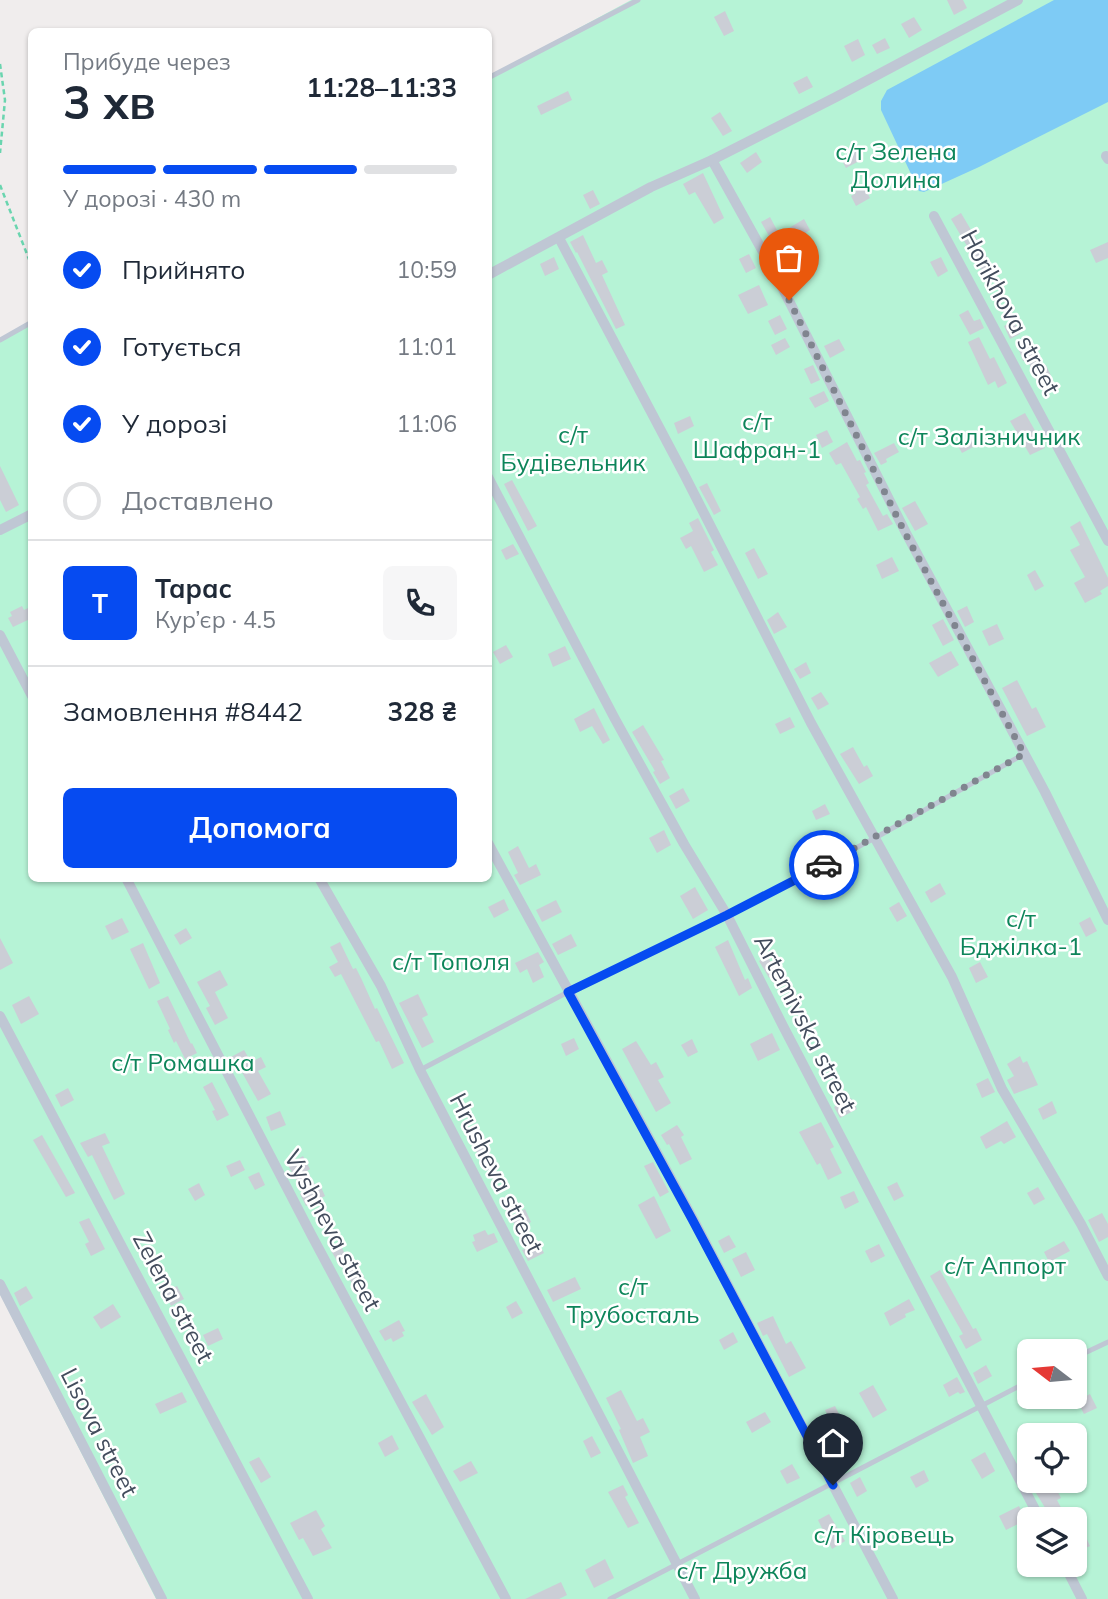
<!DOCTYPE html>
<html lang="uk">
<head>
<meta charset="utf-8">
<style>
	:root { --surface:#fff; --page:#f6f6f7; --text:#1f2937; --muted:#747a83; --line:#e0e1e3; --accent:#064bf1 }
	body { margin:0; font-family:Mulish,sans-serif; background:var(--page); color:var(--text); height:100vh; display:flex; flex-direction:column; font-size:26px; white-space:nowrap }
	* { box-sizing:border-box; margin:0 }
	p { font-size:23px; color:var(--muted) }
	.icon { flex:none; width:38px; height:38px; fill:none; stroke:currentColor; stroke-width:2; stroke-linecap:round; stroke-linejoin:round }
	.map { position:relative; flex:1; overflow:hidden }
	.sheet { position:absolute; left:28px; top:28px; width:464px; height:854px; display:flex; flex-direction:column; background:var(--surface); border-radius:10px; box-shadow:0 2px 5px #0004 }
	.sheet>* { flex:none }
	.needle { width:46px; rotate:286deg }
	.controls { position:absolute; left:1017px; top:1339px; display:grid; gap:14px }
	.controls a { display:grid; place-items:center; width:70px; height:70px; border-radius:10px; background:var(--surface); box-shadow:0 2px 5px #0004; font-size:35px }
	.pin { position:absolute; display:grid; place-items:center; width:60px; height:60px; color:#fff; margin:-72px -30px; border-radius:50% 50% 50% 0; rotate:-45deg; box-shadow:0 0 7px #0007 }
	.pin .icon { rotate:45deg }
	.courier { position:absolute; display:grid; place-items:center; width:70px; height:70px; margin:-35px; border:5px solid #064bf1; border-radius:50%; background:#fff; color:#222; box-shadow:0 2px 9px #0007 }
	.overview em { font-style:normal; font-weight:700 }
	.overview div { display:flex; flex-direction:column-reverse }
	.overview { display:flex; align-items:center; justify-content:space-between; height:119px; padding:0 35px }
	h1 { font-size:46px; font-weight:700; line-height:52px }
	.bar { display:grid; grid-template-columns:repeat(4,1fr); gap:10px 7px; align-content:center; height:84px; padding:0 35px }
	.bar i { height:9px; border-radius:5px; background:var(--line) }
	.bar .on { background:var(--accent) }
	.bar p { grid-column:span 4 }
	.line { display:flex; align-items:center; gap:18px; padding:0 35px; border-top:2px solid var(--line) }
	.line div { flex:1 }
	.round { display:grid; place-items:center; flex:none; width:74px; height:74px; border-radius:10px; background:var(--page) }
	ol { padding:0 35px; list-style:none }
	li { display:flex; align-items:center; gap:21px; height:77px }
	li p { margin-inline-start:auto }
	li .icon { padding:7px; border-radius:50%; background:var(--accent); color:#fff; stroke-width:4 }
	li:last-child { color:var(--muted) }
	li i { width:38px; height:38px; border:4px solid var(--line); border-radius:50% }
	.primary-button { display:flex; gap:14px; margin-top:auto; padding:14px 35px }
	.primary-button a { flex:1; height:80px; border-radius:10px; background:var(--accent); color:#fff; font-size:28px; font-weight:700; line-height:80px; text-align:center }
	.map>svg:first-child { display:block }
	.green { fill:#b6f3d6; fill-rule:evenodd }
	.water { fill:#7ecbf5 }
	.building { fill:#cbced6 }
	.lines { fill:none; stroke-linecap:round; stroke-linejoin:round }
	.path { stroke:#6ad5af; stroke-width:2.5; stroke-dasharray:5 3.5; stroke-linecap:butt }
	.service { stroke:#bfc7d4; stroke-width:5 }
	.minor { stroke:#bfc7d4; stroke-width:10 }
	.done { stroke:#80858f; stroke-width:7; stroke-dasharray:0 12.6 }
	.route { stroke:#064bf1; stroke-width:9 }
	.labels { text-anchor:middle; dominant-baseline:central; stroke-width:5; stroke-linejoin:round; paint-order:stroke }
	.park-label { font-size:24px; fill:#0d855a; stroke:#fff }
	.street-label { font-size:24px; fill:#434d5d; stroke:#fff }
</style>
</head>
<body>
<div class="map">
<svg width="1108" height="1599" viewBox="0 0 1108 1599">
	<rect width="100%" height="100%" fill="#f0eded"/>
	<path class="green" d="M631,0h477v1599h-952l-156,-305v-954l31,-17 1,555h456v-801zM1029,1351h45v45h-45zM1029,1435h45v45h-45zM1029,1519h45v45h-45z"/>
	<polygon class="water" points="1054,0 1108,0 1108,102 979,167 924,192 919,191 881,110 881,101 887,90"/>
	<g class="building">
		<polygon points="947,0 963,0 967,8 954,15"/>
		<polygon points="725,11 734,31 724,36 714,17"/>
		<polygon points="914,17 922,30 909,38 901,24"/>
		<polygon points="885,38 890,48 877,54 872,45"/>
		<polygon points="858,39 865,55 852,62 844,46"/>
		<polygon points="807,76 813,87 799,94 793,83"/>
		<polygon points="568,91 572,100 541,115 537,106"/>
		<polygon points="720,112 732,131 723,136 711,118"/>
		<polygon points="858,150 863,159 846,168 841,159"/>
		<polygon points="756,152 762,162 747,173 740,163"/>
		<polygon points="703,173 724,218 714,224 695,192 689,195 683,184"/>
		<polygon points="863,184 870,198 856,206 851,196 856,193 854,188"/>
		<polygon points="593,190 600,204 590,209 583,195"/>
		<polygon points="961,213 996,272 986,278 951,219"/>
		<polygon points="770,217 779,234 804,219 810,230 790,242 794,247 776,257 771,247 774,245 761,222"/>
		<polygon points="583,235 596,263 602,260 608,272 602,275 625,325 616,329 577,252 576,253 570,242"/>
		<polygon points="1108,242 1108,258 1096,263 1090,250"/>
		<polygon points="749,254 756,268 746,273 739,259"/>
		<polygon points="554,257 559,269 545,276 540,264"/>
		<polygon points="941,257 948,271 938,277 930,262"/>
		<polygon points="759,285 768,305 748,314 738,295"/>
		<polygon points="968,310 974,321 980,319 984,328 970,335 959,315"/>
		<polygon points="780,315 787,329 775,335 768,321"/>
		<polygon points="1014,321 1020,334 1010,339 1004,326"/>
		<polygon points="979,337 990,359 994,357 1007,383 998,388 995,381 988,385 968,342"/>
		<polygon points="785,338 790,347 776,355 771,345"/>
		<polygon points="839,339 845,350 830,358 824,346"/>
		<polygon points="1032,345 1041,367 1046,365 1052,378 1038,384 1027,359 1023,361 1019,350"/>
		<polygon points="813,365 820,380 811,384 804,369"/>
		<polygon points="824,391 829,401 815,408 809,398"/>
		<polygon points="1025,413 1045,448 1030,455 1010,421"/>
		<polygon points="690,416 694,426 678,434 674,423"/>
		<polygon points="827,430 833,442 822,448 816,435"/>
		<polygon points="972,436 977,445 962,453 957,444"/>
		<polygon points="847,442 857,461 860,460 866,472 864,473 869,483 866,485 883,516 887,514 893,524 878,531 866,507 863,509 857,499 860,497 841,463 836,465 829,453"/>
		<polygon points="894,443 899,452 886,459 887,462 881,465 874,453"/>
		<polygon points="0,466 19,505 6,512 0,500"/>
		<polygon points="512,480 537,526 528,531 504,484"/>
		<polygon points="707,483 721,511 714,515 699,487"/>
		<polygon points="915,501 928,524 915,531 902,508"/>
		<polygon points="698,518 714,550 711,552 718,565 704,572 691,546 686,549 680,538 693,531 689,523"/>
		<polygon points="1080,521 1108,578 1108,586 1100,591 1102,594 1085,603 1074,583 1085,577 1070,550 1080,545 1070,527"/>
		<polygon points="513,544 519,554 506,560 501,550"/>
		<polygon points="754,548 768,574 758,579 745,553"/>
		<polygon points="892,557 899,571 882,579 876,565"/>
		<polygon points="1035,570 1044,586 1035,591 1027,575"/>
		<polygon points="22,606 24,610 28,608 32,618 13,627 8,618 12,616 10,612"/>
		<polygon points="967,606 974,622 965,627 957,611"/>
		<polygon points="778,612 787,627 774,634 767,620"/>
		<polygon points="943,619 954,640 943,646 932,625"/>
		<polygon points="997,624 1004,639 989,646 982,631"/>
		<polygon points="506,645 513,657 500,664 493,652"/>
		<polygon points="565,646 571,659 553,667 548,654"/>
		<polygon points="951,651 959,665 938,677 929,663"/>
		<polygon points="806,662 811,673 800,679 794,669"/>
		<polygon points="1017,680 1032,709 1036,707 1046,727 1027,736 1002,688"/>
		<polygon points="821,692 829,704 818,710 811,698"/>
		<polygon points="594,708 610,740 603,744 592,726 580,732 574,719"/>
		<polygon points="790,717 795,727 780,734 775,724"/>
		<polygon points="643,725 664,760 661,761 670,778 660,784 653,772 655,771 632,732"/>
		<polygon points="853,747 864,767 867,765 873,776 859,784 840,754"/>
		<polygon points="683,788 690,801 676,809 669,796"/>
		<polygon points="825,804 830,814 816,820 812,811"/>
		<polygon points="664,830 671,845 657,853 649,838"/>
		<polygon points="518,846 529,868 536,864 541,875 520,885 514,875 518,873 508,852"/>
		<polygon points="940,883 946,894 931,903 925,892"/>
		<polygon points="695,887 708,910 693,919 680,896"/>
		<polygon points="504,899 509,910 494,918 488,907"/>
		<polygon points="556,900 562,912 542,922 536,910"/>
		<polygon points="899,902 907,916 897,922 889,908"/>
		<polygon points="1090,917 1097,931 1086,937 1079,923"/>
		<polygon points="122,918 129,932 112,940 105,926"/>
		<polygon points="186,928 192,938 180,945 174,935"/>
		<polygon points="571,934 577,946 558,955 552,944"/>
		<polygon points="0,938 13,963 0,970"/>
		<polygon points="728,940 745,980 748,978 752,988 739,996 715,947"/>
		<polygon points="340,942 353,969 356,968 361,978 375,1009 377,1008 404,1063 392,1069 379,1041 376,1042 341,974 335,977 329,967 338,962 330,947"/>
		<polygon points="143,943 160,983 149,989 130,949"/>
		<polygon points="538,952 544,962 539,965 544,977 533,983 527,969 520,973 515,963"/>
		<polygon points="767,956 778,973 769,978 759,961"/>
		<polygon points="980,962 988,977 976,983 969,968"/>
		<polygon points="220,970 228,985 215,992 228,1018 215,1025 206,1008 210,1006 197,982"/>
		<polygon points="418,994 428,1015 422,1018 434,1042 422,1048 399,1003"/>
		<polygon points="29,996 39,1014 21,1024 12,1005"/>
		<polygon points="168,996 191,1044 192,1043 197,1053 185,1059 176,1041 174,1043 168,1030 170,1029 157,1001"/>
		<polygon points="772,1033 780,1050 758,1061 750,1044"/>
		<polygon points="574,1038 579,1049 566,1056 561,1044"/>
		<polygon points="692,1039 698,1052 688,1057 681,1045"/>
		<polygon points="636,1041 651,1065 656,1062 664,1077 658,1080 671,1103 656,1112 622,1049"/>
		<polygon points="244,1050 251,1062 261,1057 266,1067 258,1071 271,1094 258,1101 239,1067 235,1069 229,1058"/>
		<polygon points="1020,1056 1023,1063 1027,1061 1038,1085 1014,1094 1007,1080 1014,1076 1007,1064"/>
		<polygon points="988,1078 995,1092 982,1098 976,1084"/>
		<polygon points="212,1082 229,1115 217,1121 212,1111 215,1110 203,1087"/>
		<polygon points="68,1088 74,1100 61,1107 55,1095"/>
		<polygon points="851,1098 857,1109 840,1118 834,1107"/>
		<polygon points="1052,1101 1057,1113 1043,1120 1038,1109"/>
		<polygon points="280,1111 286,1125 271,1131 266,1117"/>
		<polygon points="1007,1121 1016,1137 1004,1144 1001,1141 986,1149 980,1137"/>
		<polygon points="821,1122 834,1147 830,1149 842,1173 828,1180 820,1163 817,1165 799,1132"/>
		<polygon points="677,1125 684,1135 681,1137 692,1159 680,1165 669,1144 667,1145 661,1135"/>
		<polygon points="477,1130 495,1167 486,1171 468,1135"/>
		<polygon points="105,1133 110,1143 102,1146 125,1194 114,1200 92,1155 88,1157 80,1143"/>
		<polygon points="42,1135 75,1193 66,1197 33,1140"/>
		<polygon points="303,1156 310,1169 307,1171 317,1188 321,1187 325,1196 306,1206 300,1194 303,1192 289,1167 289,1164"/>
		<polygon points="240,1160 245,1170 231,1177 226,1166"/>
		<polygon points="653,1162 669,1192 660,1197 644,1166"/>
		<polygon points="259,1172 265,1185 255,1190 248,1177"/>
		<polygon points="897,1182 904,1196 894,1201 887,1187"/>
		<polygon points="199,1183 205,1195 195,1201 188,1189"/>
		<polygon points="1038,1187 1045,1199 1034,1205 1027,1193"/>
		<polygon points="854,1191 859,1202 845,1209 840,1197"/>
		<polygon points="654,1196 671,1231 656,1239 638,1205"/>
		<polygon points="525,1209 531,1222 516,1229 511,1216"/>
		<polygon points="1102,1213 1108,1224 1108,1237 1099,1242 1088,1220"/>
		<polygon points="89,1218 105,1249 91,1256 85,1244 89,1242 79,1222"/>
		<polygon points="485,1230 488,1235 494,1233 498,1242 477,1252 472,1242 475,1241 473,1235"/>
		<polygon points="729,1235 736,1247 724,1253 718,1241"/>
		<polygon points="1064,1241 1070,1251 1049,1262 1044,1252"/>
		<polygon points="538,1242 544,1253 528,1261 522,1250"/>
		<polygon points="340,1244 346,1256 337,1261 330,1249"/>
		<polygon points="879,1244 885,1256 871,1263 865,1251"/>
		<polygon points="746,1252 755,1270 741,1277 732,1259"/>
		<polygon points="354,1260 365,1279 353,1285 342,1267"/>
		<polygon points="940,1270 973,1329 976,1328 982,1340 966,1349 959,1336 963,1334 930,1276"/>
		<polygon points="575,1277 581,1289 553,1302 547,1290"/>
		<polygon points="26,1286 33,1298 20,1306 14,1293"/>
		<polygon points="177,1286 184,1299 171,1306 164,1292"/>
		<polygon points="909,1299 915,1310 905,1314 906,1317 890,1326 884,1313"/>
		<polygon points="516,1301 523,1313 512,1319 506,1307"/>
		<polygon points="113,1304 121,1317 101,1329 93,1317"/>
		<polygon points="773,1316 786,1344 791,1341 806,1368 789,1377 767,1334 763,1336 757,1323"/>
		<polygon points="399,1320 405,1331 402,1332 404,1336 393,1342 391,1338 385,1341 379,1331"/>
		<polygon points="218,1328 223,1339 208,1346 203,1335"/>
		<polygon points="733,1332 738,1342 724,1350 719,1340"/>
		<polygon points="986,1365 992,1376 978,1384 973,1373"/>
		<polygon points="957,1377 965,1392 960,1394 958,1392 949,1397 943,1385"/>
		<polygon points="873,1385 887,1410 873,1418 859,1393"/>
		<polygon points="621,1390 637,1421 643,1418 650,1432 640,1437 648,1456 633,1463 619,1430 621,1429 606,1398"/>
		<polygon points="182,1392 187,1402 160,1414 155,1404"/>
		<polygon points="426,1394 444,1427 432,1435 412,1402"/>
		<polygon points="1090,1394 1097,1408 1084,1414 1077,1401"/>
		<polygon points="835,1406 848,1432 821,1446 815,1434 833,1426 825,1410"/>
		<polygon points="765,1412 771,1422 752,1433 746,1422"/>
		<polygon points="392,1435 399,1449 385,1457 378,1443"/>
		<polygon points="592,1436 601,1453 591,1458 583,1441"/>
		<polygon points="985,1452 995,1471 982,1479 971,1460"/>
		<polygon points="259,1457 271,1477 261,1483 249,1462"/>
		<polygon points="471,1461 478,1473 460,1482 453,1471"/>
		<polygon points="792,1464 800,1478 787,1484 780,1471"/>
		<polygon points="924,1470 929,1481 916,1488 910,1477"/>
		<polygon points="860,1477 867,1491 857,1497 850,1483"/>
		<polygon points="1053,1483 1061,1498 1057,1500 1067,1519 1052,1519 1036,1493"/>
		<polygon points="623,1485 628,1495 625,1497 639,1523 628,1528 608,1492"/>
		<polygon points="1019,1506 1026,1520 1006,1530 999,1516"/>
		<polygon points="316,1510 325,1526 321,1529 332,1548 313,1556 303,1538 299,1540 290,1523"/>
		<polygon points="829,1514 845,1541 832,1549 818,1520"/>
		<polygon points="1085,1535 1090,1546 1077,1552 1074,1540"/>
		<polygon points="605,1559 614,1578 594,1588 585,1570"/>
		<polygon points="561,1582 567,1595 559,1599 525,1599"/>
	</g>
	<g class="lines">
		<g class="path">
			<polyline points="0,64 5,100 0,153"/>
			<polyline points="0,185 32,267"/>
		</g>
		<g class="service">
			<polyline points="488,78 638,0"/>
			<polyline points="0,340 32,322"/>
			<polyline points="420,1070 568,992 727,915 875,838 1024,754"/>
			<polyline points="1074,1358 1108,1342"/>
			<polyline points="610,1599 1029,1381"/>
		</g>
		<g class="minor">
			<polyline points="1106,156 1108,159"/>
			<polyline points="712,160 777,277 906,533 1045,792 1108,920"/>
			<polyline points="934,216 1108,541"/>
			<polyline points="559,238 685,476 811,723 952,977 1002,1089 1081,1224 1108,1276"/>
			<polyline points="488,275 651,187 712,160 836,97 1018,0"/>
			<polyline points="488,477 615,719 684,844 727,915 783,1026 1040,1519"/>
			<polyline points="0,530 32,514"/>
			<polyline points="0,635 32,696"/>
			<polyline points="488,843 693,1219 893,1599"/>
			<polyline points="126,878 312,1236 506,1599"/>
			<polyline points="319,878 381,986 420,1070 695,1599"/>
			<polyline points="0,1016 308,1599"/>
			<polyline points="0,1284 162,1599"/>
			<polyline points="1064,1564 1082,1599"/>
		</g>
	</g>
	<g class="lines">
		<polyline class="done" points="789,300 905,533 1024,754 824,865"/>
		<polyline class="route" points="824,865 727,915 568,992 692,1219 833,1485"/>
	</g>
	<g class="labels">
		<g class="park-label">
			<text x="896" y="151">с/т Зелена<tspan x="896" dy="28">Долина</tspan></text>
			<text x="757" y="421">с/т<tspan x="757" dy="28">Шафран-1</tspan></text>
			<text x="573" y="434">с/т<tspan x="573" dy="28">Будівельник</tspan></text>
			<text x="989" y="436">с/т Залізничник</text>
			<text x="1021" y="918">с/т<tspan x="1021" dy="28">Бджілка-1</tspan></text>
			<text x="451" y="961">с/т Тополя</text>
			<text x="183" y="1062">с/т Ромашка</text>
			<text x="1005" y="1265">с/т Аппорт</text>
			<text x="633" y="1286">с/т<tspan x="633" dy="28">Трубосталь</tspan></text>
			<text x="884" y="1534">с/т Кіровець</text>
			<text x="742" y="1570">с/т Дружба</text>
		</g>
		<g class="street-label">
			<text transform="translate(1011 312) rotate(62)">Horikhova street</text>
			<text transform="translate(806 1023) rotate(63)">Artemivska street</text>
			<text transform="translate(497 1173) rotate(63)">Hrusheva street</text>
			<text transform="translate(333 1230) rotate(62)">Vyshneva street</text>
			<text transform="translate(174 1297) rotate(62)">Zelena street</text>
			<text transform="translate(100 1432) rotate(63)">Lisova street</text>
		</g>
	</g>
</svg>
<div class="controls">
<a><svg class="needle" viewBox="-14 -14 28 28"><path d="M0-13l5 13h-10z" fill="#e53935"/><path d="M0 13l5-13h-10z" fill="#747a83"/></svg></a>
<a><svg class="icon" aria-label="locate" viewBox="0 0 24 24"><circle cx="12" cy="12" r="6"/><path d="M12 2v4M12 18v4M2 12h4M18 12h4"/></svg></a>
<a><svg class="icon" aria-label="layers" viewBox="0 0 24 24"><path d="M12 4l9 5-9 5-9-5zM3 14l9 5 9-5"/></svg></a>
</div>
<div class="pin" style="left:789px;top:300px;background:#ea580c"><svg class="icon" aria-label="bag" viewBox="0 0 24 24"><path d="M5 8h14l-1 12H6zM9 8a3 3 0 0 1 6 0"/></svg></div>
<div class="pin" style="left:833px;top:1485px;background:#1f2937"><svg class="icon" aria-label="home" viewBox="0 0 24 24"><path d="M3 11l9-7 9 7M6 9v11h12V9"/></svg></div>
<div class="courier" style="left:824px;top:865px"><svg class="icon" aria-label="car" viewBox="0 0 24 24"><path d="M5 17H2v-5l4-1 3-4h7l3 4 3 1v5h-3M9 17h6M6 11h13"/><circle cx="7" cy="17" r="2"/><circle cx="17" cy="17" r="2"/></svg></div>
<section class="sheet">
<div class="overview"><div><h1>3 хв</h1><p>Прибуде через</p></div><em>11:28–11:33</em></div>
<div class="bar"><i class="on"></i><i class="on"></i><i class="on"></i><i></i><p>У дорозі · 430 m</p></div>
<ol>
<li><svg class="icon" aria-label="check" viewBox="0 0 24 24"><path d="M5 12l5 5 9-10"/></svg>Прийнято<p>10:59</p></li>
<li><svg class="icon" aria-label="check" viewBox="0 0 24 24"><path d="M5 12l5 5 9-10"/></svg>Готується<p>11:01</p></li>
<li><svg class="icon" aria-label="check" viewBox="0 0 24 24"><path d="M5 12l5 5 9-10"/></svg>У дорозі<p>11:06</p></li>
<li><i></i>Доставлено</li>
</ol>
<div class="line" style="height:126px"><b class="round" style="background:var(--accent);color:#fff">Т</b><div><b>Тарас</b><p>Кур’єр · 4.5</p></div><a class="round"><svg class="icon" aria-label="phone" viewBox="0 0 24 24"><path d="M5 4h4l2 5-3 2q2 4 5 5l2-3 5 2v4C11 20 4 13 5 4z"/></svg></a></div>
<div class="line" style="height:91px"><div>Замовлення #8442</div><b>328 ₴</b></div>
<div class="primary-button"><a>Допомога</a></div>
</section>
</div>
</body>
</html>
